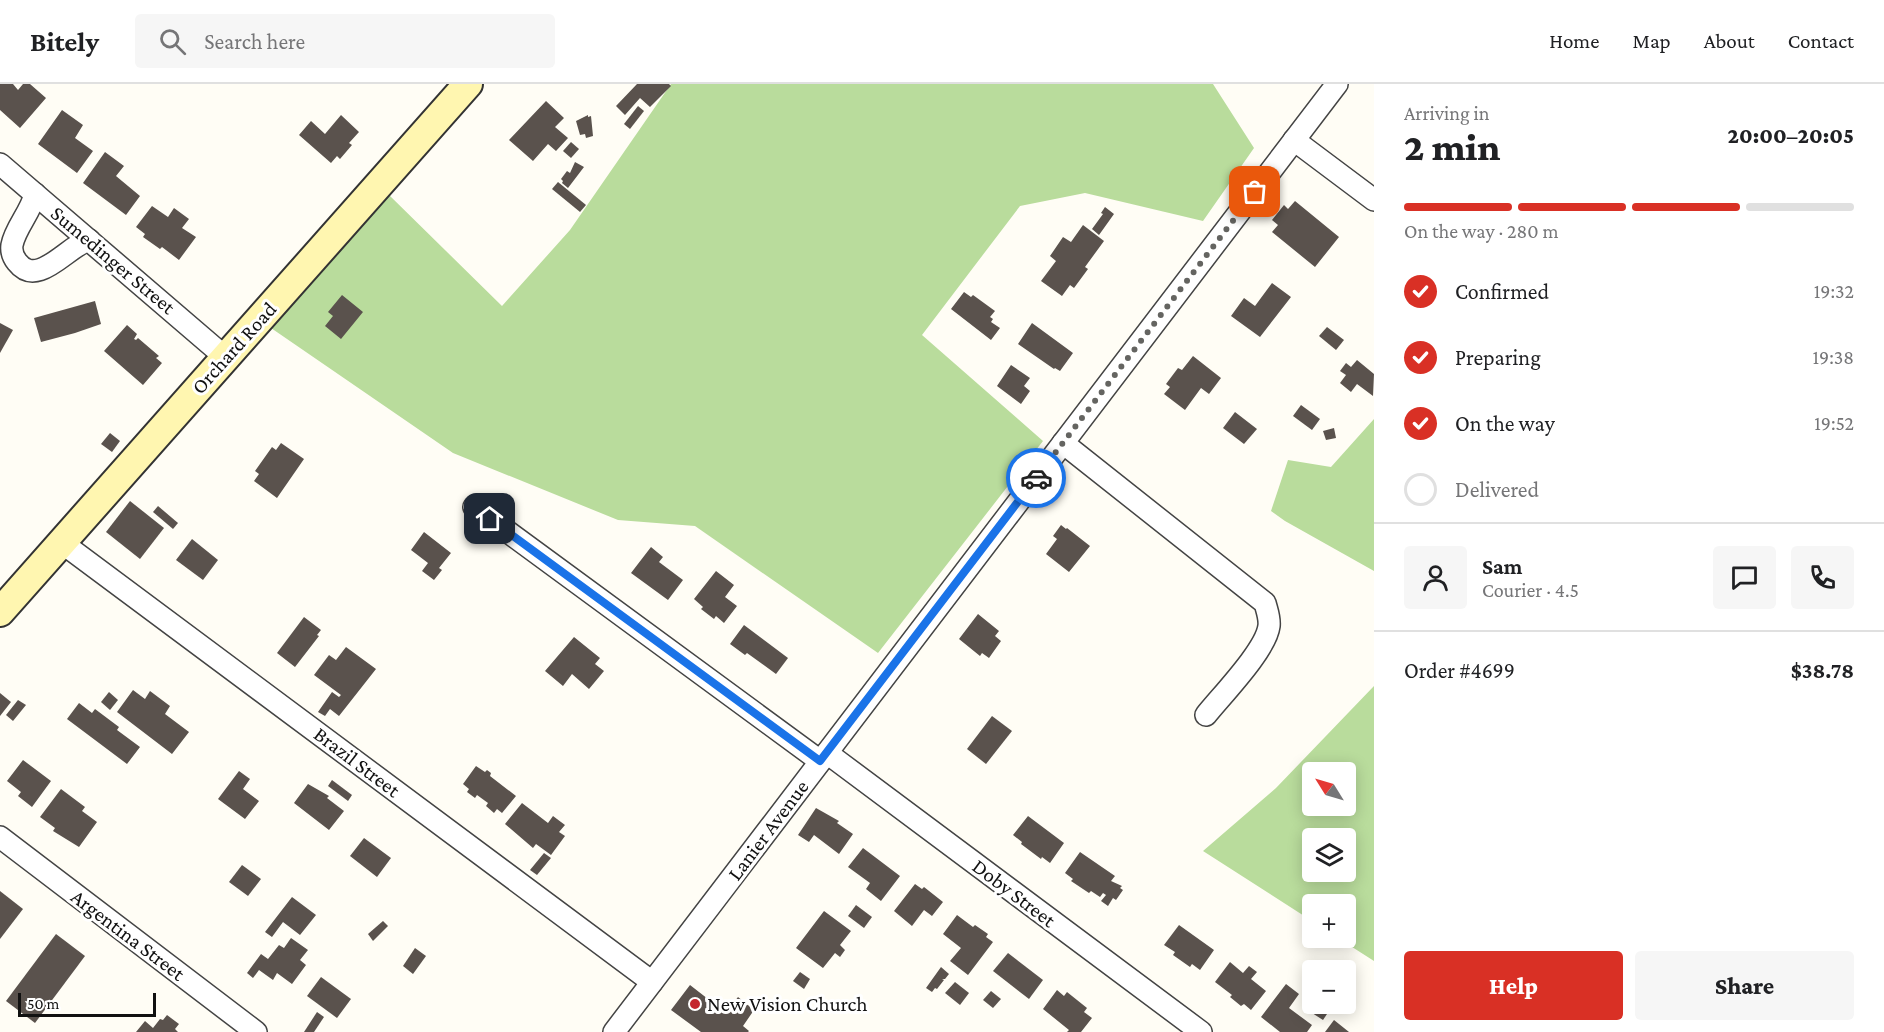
<!DOCTYPE html>
<html lang="en">
<head>
<meta charset="utf-8">
<style>
	:root { --surface:#fff; --page:#f6f6f6; --text:#202124; --muted:#757577; --line:#e0e0e0; --accent:#d93025 }
	body { margin:0; font-family:"Crimson Pro",serif; background:var(--page); color:var(--text); height:100vh; display:flex; flex-direction:column; font-size:22px; white-space:nowrap }
	* { box-sizing:border-box; margin:0 }
	p { font-size:20px; color:var(--muted) }
	.icon { flex:none; width:33px; height:33px; fill:none; stroke:currentColor; stroke-width:2; stroke-linecap:round; stroke-linejoin:round }
	.map { position:relative; flex:1; overflow:hidden }
	.details { display:flex; flex-direction:column; background:var(--surface); width:510px }
	.details>* { flex:none }
	.needle { width:39px; rotate:307deg }
	.buttons { position:absolute; left:1302px; top:678px; display:grid; gap:12px }
	.buttons a { display:grid; place-items:center; width:54px; height:54px; border-radius:6px; background:var(--surface); box-shadow:0 3px 15px #0003; font-size:30px }
	.scale { position:absolute; left:18px; bottom:15px; width:138px; box-sizing:border-box; padding-left:6px; border:3px solid #111; border-top:0; font-size:16px; line-height:21px; white-space:nowrap; color:#111; -webkit-text-stroke:4px #fff; paint-order:stroke }
	.pin { position:absolute; display:grid; place-items:center; width:51px; height:51px; color:#fff; margin:-26px; border-radius:12px; box-shadow:0 3px 9px #0006 }
	.courier { position:absolute; display:grid; place-items:center; width:60px; height:60px; margin:-30px; border:4px solid #1a73e8; border-radius:50%; background:#fff; color:#222; box-shadow:0 2px 8px #0007 }
	.summary em { font-style:normal; font-weight:800 }
	.summary div { display:flex; flex-direction:column-reverse }
	.summary { display:flex; align-items:center; justify-content:space-between; height:102px; padding:0 30px }
	h1 { font-size:39px; font-weight:800; line-height:45px }
	.bar { display:grid; grid-template-columns:repeat(4,1fr); gap:9px 6px; align-content:center; height:72px; padding:0 30px }
	.bar i { height:8px; border-radius:4px; background:var(--line) }
	.bar .on { background:var(--accent) }
	.bar p { grid-column:span 4 }
	.line { display:flex; align-items:center; gap:15px; padding:0 30px; border-top:2px solid var(--line) }
	.line div { flex:1 }
	.round { display:grid; place-items:center; flex:none; width:63px; height:63px; border-radius:6px; background:var(--page) }
	ol { padding:0 30px; list-style:none }
	li { display:flex; align-items:center; gap:18px; height:66px }
	li p { margin-inline-start:auto }
	li .icon { padding:6px; border-radius:50%; background:var(--accent); color:#fff; stroke-width:4 }
	li:last-child { color:var(--muted) }
	li i { width:33px; height:33px; border:3px solid var(--line); border-radius:50% }
	.cta { display:flex; gap:12px; margin-top:auto; padding:12px 30px }
	.cta a { flex:1; height:69px; border-radius:6px; background:var(--accent); color:#fff; font-size:24px; font-weight:800; line-height:69px; text-align:center }
	.cta a+a { background:var(--page); color:var(--text) }
	header { display:flex; align-items:center; gap:36px; box-sizing:border-box; height:84px; padding:0 30px; background:var(--surface); border-bottom:2px solid var(--line) }
	header strong { font-size:28px }
	nav { display:flex; gap:33px; margin-inline-start:auto; font-size:21px }
	.search { width:420px; height:54px; background:var(--page); display:flex; align-items:center; gap:15px; box-sizing:border-box; padding:0 21px; border-radius:6px; color:var(--muted); font-size:22px }
	main { display:flex; flex:1; min-height:0 }
	.map>svg:first-child { display:block }
	.forest { fill:#b9dc9c; fill-rule:evenodd }
	.building { fill:#5a524d }
	.lines { fill:none; stroke-linecap:round; stroke-linejoin:round }
	.street-casing { stroke:#444; stroke-width:24 }
	.secondary-casing { stroke:#333; stroke-width:32 }
	.street { stroke:#fff; stroke-width:21 }
	.secondary { stroke:#fff6b0; stroke-width:28 }
	.done { stroke:#646461; stroke-width:6; stroke-dasharray:0 10.8 }
	.route { stroke:#1a73e8; stroke-width:8 }
	.poi-dot { fill:#c4262e; stroke:#fff; stroke-width:2 }
	.labels { text-anchor:middle; dominant-baseline:central; stroke-width:6; stroke-linejoin:round; paint-order:stroke }
	.street-label { font-size:21px; fill:#111; stroke:#fff }
	.poi-label { font-size:21px; fill:#111; stroke:#fff; text-anchor:start }
</style>
</head>
<body>
<header>
<strong>Bitely</strong>
<div class="search"><svg class="icon" aria-label="search" viewBox="0 0 24 24"><circle cx="10" cy="10" r="6"/><path d="M15 15l6 6"/></svg>Search here</div>
<nav><a>Home</a><a>Map</a><a>About</a><a>Contact</a></nav>
</header>
<main>
<div class="map">
<svg width="1374" height="948" viewBox="0 0 1374 948">
	<rect width="100%" height="100%" fill="#fffdf5"/>
	<g class="forest">
		<polygon points="671,0 1213,0 1254,64 1203,137 1085,109 1020,122 922,251 1043,357 878,569 695,442 618,436 453,369 271,244 388,110 502,222 570,146"/>
		<polygon points="1374,335 1374,487 1285,437 1271,427 1288,376 1331,383"/>
		<path d="M1374,602v275l-36,-23h8v-34h-34v17l-109,-70 73,-63zM1346,688v34h-34v-34zM1346,754v34h-34v-34z"/>
	</g>
	<g class="building">
		<polygon points="0,0 13,0 18,6 23,0 30,0 46,14 20,44 0,26"/>
		<polygon points="637,0 669,0 671,2 650,23 640,14 625,31 616,22"/>
		<polygon points="546,17 564,34 555,43 568,54 556,67 548,60 533,77 509,56"/>
		<polygon points="638,22 644,27 630,45 624,40"/>
		<polygon points="62,26 83,41 75,54 93,67 77,89 38,60"/>
		<polygon points="341,31 359,48 349,59 352,61 340,75 337,72 331,79 299,51 311,37 325,50"/>
		<polygon points="588,31 588,33 591,32 593,52 586,54 585,50 580,51 576,37"/>
		<polygon points="571,58 579,65 571,74 563,67"/>
		<polygon points="105,68 124,82 116,92 140,112 126,131 83,99"/>
		<polygon points="575,78 584,83 568,104 562,99 563,97 561,95 567,87 570,89"/>
		<polygon points="558,98 586,121 580,128 552,105"/>
		<polygon points="1295,117 1339,153 1315,183 1272,148 1278,141 1272,136 1284,121 1288,125"/>
		<polygon points="152,122 168,133 174,124 189,135 182,144 196,153 179,176 162,163 160,165 143,153 145,150 136,143"/>
		<polygon points="1105,123 1114,130 1099,151 1092,145 1103,130 1101,129"/>
		<polygon points="1083,141 1104,157 1085,183 1088,185 1074,204 1070,201 1062,212 1041,197 1056,177 1050,172 1063,153 1071,158"/>
		<polygon points="1272,199 1291,213 1260,253 1231,232 1244,214 1255,222"/>
		<polygon points="964,208 971,213 973,211 995,227 990,233 993,235 991,238 1000,244 991,256 951,225"/>
		<polygon points="342,211 363,228 341,255 325,242 333,232 328,228"/>
		<polygon points="95,217 101,240 75,249 41,258 34,234"/>
		<polygon points="0,239 13,246 0,269"/>
		<polygon points="1032,239 1073,269 1060,287 1055,284 1054,285 1018,260"/>
		<polygon points="127,241 137,250 134,255 136,256 138,254 159,272 156,274 162,279 143,301 104,267"/>
		<polygon points="1327,243 1344,256 1336,266 1319,252"/>
		<polygon points="1193,272 1221,294 1209,310 1201,304 1185,326 1164,310 1170,303 1166,300 1178,284 1182,286"/>
		<polygon points="1357,276 1374,290 1373,312 1357,300 1351,308 1340,299 1346,291 1340,287 1346,279 1351,283"/>
		<polygon points="1011,281 1030,294 1024,302 1030,307 1021,320 997,302"/>
		<polygon points="1301,321 1320,335 1312,346 1293,332"/>
		<polygon points="1235,328 1257,345 1244,360 1223,344"/>
		<polygon points="1334,344 1336,354 1326,356 1323,347"/>
		<polygon points="110,349 120,357 112,368 101,360"/>
		<polygon points="281,359 304,375 277,414 254,397 259,390 255,387 272,363 276,366"/>
		<polygon points="130,417 164,444 140,475 106,448"/>
		<polygon points="158,422 178,439 173,445 153,428"/>
		<polygon points="1061,441 1066,445 1067,444 1090,462 1069,488 1046,470 1057,455 1053,452"/>
		<polygon points="424,448 451,469 439,484 442,486 434,496 422,487 428,479 411,466"/>
		<polygon points="192,455 218,476 203,496 176,476"/>
		<polygon points="651,463 663,473 659,478 683,496 668,516 631,489"/>
		<polygon points="716,487 734,501 725,513 737,522 724,539 716,532 714,535 701,525 703,523 694,515"/>
		<polygon points="978,530 999,547 995,552 1001,557 989,574 982,569 980,572 959,555"/>
		<polygon points="304,533 321,546 317,551 319,552 295,583 277,569"/>
		<polygon points="744,541 788,574 776,590 747,569 745,571 730,560"/>
		<polygon points="574,553 600,574 595,580 604,587 589,605 572,590 563,602 545,587"/>
		<polygon points="346,563 376,585 339,632 330,625 325,632 318,628 332,608 339,613 341,611 314,591 329,571 336,576"/>
		<polygon points="133,606 145,615 150,607 170,622 165,630 189,648 172,670 117,628"/>
		<polygon points="109,608 118,616 110,626 101,618"/>
		<polygon points="0,609 11,618 0,632"/>
		<polygon points="18,616 26,621 13,637 6,631"/>
		<polygon points="79,619 92,629 95,625 119,643 117,646 140,663 127,680 67,635"/>
		<polygon points="992,632 1012,647 986,680 967,665"/>
		<polygon points="23,676 51,697 32,723 18,712 21,708 7,697"/>
		<polygon points="476,682 485,688 487,686 491,689 490,692 516,712 502,729 497,725 494,729 486,722 488,719 477,711 475,714 467,708 469,705 463,700"/>
		<polygon points="239,687 250,695 243,705 259,717 245,735 218,715"/>
		<polygon points="332,696 352,711 348,717 328,702"/>
		<polygon points="308,700 329,712 327,714 344,727 329,746 294,719"/>
		<polygon points="61,705 85,723 82,727 97,738 79,763 53,747 55,744 40,733"/>
		<polygon points="522,719 548,739 553,732 565,741 559,748 565,752 551,771 536,760 533,764 505,740"/>
		<polygon points="816,724 839,737 837,739 853,750 839,770 814,751 809,758 798,751"/>
		<polygon points="1028,732 1064,759 1050,779 1042,773 1041,775 1021,760 1022,758 1013,751"/>
		<polygon points="364,754 391,774 377,793 350,772"/>
		<polygon points="863,764 900,792 881,817 866,805 870,799 848,783"/>
		<polygon points="1080,768 1115,792 1111,797 1122,802 1120,804 1123,806 1116,816 1113,814 1108,822 1101,817 1106,811 1103,809 1100,813 1091,807 1089,809 1071,797 1073,795 1065,789"/>
		<polygon points="544,769 551,774 537,791 530,786"/>
		<polygon points="242,781 261,795 248,812 229,798"/>
		<polygon points="915,800 922,805 924,803 943,818 932,832 924,826 912,842 894,827"/>
		<polygon points="0,807 23,825 0,855"/>
		<polygon points="292,813 316,831 300,851 283,838 272,853 265,848"/>
		<polygon points="856,821 872,833 864,844 848,832"/>
		<polygon points="824,827 851,847 840,861 845,866 840,873 835,869 823,884 796,864"/>
		<polygon points="957,831 973,843 975,841 988,850 986,853 993,858 968,891 950,877 961,864 943,850"/>
		<polygon points="383,837 388,842 373,857 368,850"/>
		<polygon points="1179,841 1214,866 1200,886 1192,880 1190,883 1173,871 1175,868 1164,861"/>
		<polygon points="56,850 85,872 35,939 6,917"/>
		<polygon points="291,854 308,866 300,876 306,881 292,900 277,889 273,896 259,886 253,894 247,889 261,870 268,875 279,861 284,864"/>
		<polygon points="415,864 426,872 413,890 403,882"/>
		<polygon points="1008,869 1043,896 1029,915 993,887"/>
		<polygon points="1230,878 1243,889 1249,882 1257,888 1251,895 1266,907 1251,926 1244,920 1241,922 1230,913 1232,911 1215,898"/>
		<polygon points="941,883 949,890 945,895 942,895 944,896 937,905 935,904 932,908 926,904"/>
		<polygon points="800,888 810,895 804,905 793,897"/>
		<polygon points="321,893 351,915 337,934 307,912"/>
		<polygon points="955,898 969,909 960,921 945,909"/>
		<polygon points="1286,900 1299,910 1289,924 1312,941 1307,948 1280,948 1261,933"/>
		<polygon points="690,901 726,929 738,913 754,926 743,942 749,947 748,948 701,948 671,926"/>
		<polygon points="1057,906 1064,912 1067,908 1087,924 1084,928 1092,934 1081,948 1067,948 1069,946 1043,925"/>
		<polygon points="991,907 1001,915 993,924 983,916"/>
		<polygon points="1314,920 1330,920 1333,921 1323,936 1309,927"/>
		<polygon points="317,928 324,933 314,948 304,948"/>
		<polygon points="167,931 179,940 175,945 178,948 136,948 145,937 153,944 160,935 163,936"/>
		<polygon points="1334,936 1349,948 1325,948"/>
	</g>
	<g class="lines">
		<g class="street-casing">
			<g id="street">
				<polyline points="1294,56 1374,116"/>
				<polyline points="0,80 225,273"/>
				<path d="M35,110c-4,18 -20,34 -23,51 -1,7 1,12 5,17 21,27 50,-16 72,-22"/>
				<path d="M1063,359l202,160c2,8 5,15 4,23 -3,24 -47,69 -63,89"/>
				<polyline points="474,423 820,677"/>
				<polyline points="61,458 652,898"/>
				<polyline points="827,669 1201,948"/>
				<polyline points="0,753 256,948"/>
				<polyline points="614,948 1337,0"/>
			</g>
		</g>
		<g class="secondary-casing">
			<polyline id="secondary" points="0,528 468,0"/>
		</g>
		<use href="#street" class="street"/>
		<use href="#secondary" class="secondary"/>
	</g>
	<g class="lines">
		<polyline class="done" points="1036,394 1255,108"/>
		<polyline class="route" points="490,435 820,677 1036,394"/>
	</g>
	<circle class="poi-dot" cx="695" cy="920" r="6"/>
	<g class="labels">
		<g class="street-label">
			<text transform="translate(113 176) rotate(40)">Sumedinger Street</text>
			<text transform="translate(234 264) rotate(-48)">Orchard Road</text>
			<text transform="translate(357 678) rotate(37)">Brazil Street</text>
			<text transform="translate(768 746) rotate(-53)">Lanier Avenue</text>
			<text transform="translate(1014 809) rotate(37)">Doby Street</text>
			<text transform="translate(128 851) rotate(37)">Argentina Street</text>
		</g>
		<g class="poi-label">
			<text x="707" y="920">New Vision Church</text>
		</g>
	</g>
</svg>
<div class="buttons">
<a><svg class="needle" viewBox="-14 -14 28 28"><path d="M0-13l5 13h-10z" fill="#e53935"/><path d="M0 13l5-13h-10z" fill="#757577"/></svg></a>
<a><svg class="icon" aria-label="layers" viewBox="0 0 24 24"><path d="M12 4l9 5-9 5-9-5zM3 14l9 5 9-5"/></svg></a>
<a>+</a>
<a>−</a>
</div>
<div class="scale">50 m</div>
<div class="pin" style="left:1255px;top:108px;background:#ea580c"><svg class="icon" aria-label="bag" viewBox="0 0 24 24"><path d="M5 8h14l-1 12H6zM9 8a3 3 0 0 1 6 0"/></svg></div>
<div class="pin" style="left:490px;top:435px;background:#1f2937"><svg class="icon" aria-label="home" viewBox="0 0 24 24"><path d="M3 11l9-7 9 7M6 9v11h12V9"/></svg></div>
<div class="courier" style="left:1036px;top:394px"><svg class="icon" aria-label="car" viewBox="0 0 24 24"><path d="M5 17H2v-5l4-1 3-4h7l3 4 3 1v5h-3M9 17h6M6 11h13"/><circle cx="7" cy="17" r="2"/><circle cx="17" cy="17" r="2"/></svg></div>
</div>
<section class="details">
<div class="summary"><div><h1>2 min</h1><p>Arriving in</p></div><em>20:00–20:05</em></div>
<div class="bar"><i class="on"></i><i class="on"></i><i class="on"></i><i></i><p>On the way · 280 m</p></div>
<ol>
<li><svg class="icon" aria-label="check" viewBox="0 0 24 24"><path d="M5 12l5 5 9-10"/></svg>Confirmed<p>19:32</p></li>
<li><svg class="icon" aria-label="check" viewBox="0 0 24 24"><path d="M5 12l5 5 9-10"/></svg>Preparing<p>19:38</p></li>
<li><svg class="icon" aria-label="check" viewBox="0 0 24 24"><path d="M5 12l5 5 9-10"/></svg>On the way<p>19:52</p></li>
<li><i></i>Delivered</li>
</ol>
<div class="line" style="height:108px"><a class="round"><svg class="icon" aria-label="person" viewBox="0 0 24 24"><circle cx="12" cy="8" r="4"/><path d="M4 21q1-7 8-7t8 7"/></svg></a><div><b>Sam</b><p>Courier · 4.5</p></div><a class="round"><svg class="icon" aria-label="chat" viewBox="0 0 24 24"><path d="M4 5h16v11H9l-5 4z"/></svg></a><a class="round"><svg class="icon" aria-label="phone" viewBox="0 0 24 24"><path d="M5 4h4l2 5-3 2q2 4 5 5l2-3 5 2v4C11 20 4 13 5 4z"/></svg></a></div>
<div class="line" style="height:78px"><div>Order #4699</div><b>$38.78</b></div>
<div class="cta"><a>Help</a><a>Share</a></div>
</section>
</main>
</body>
</html>
